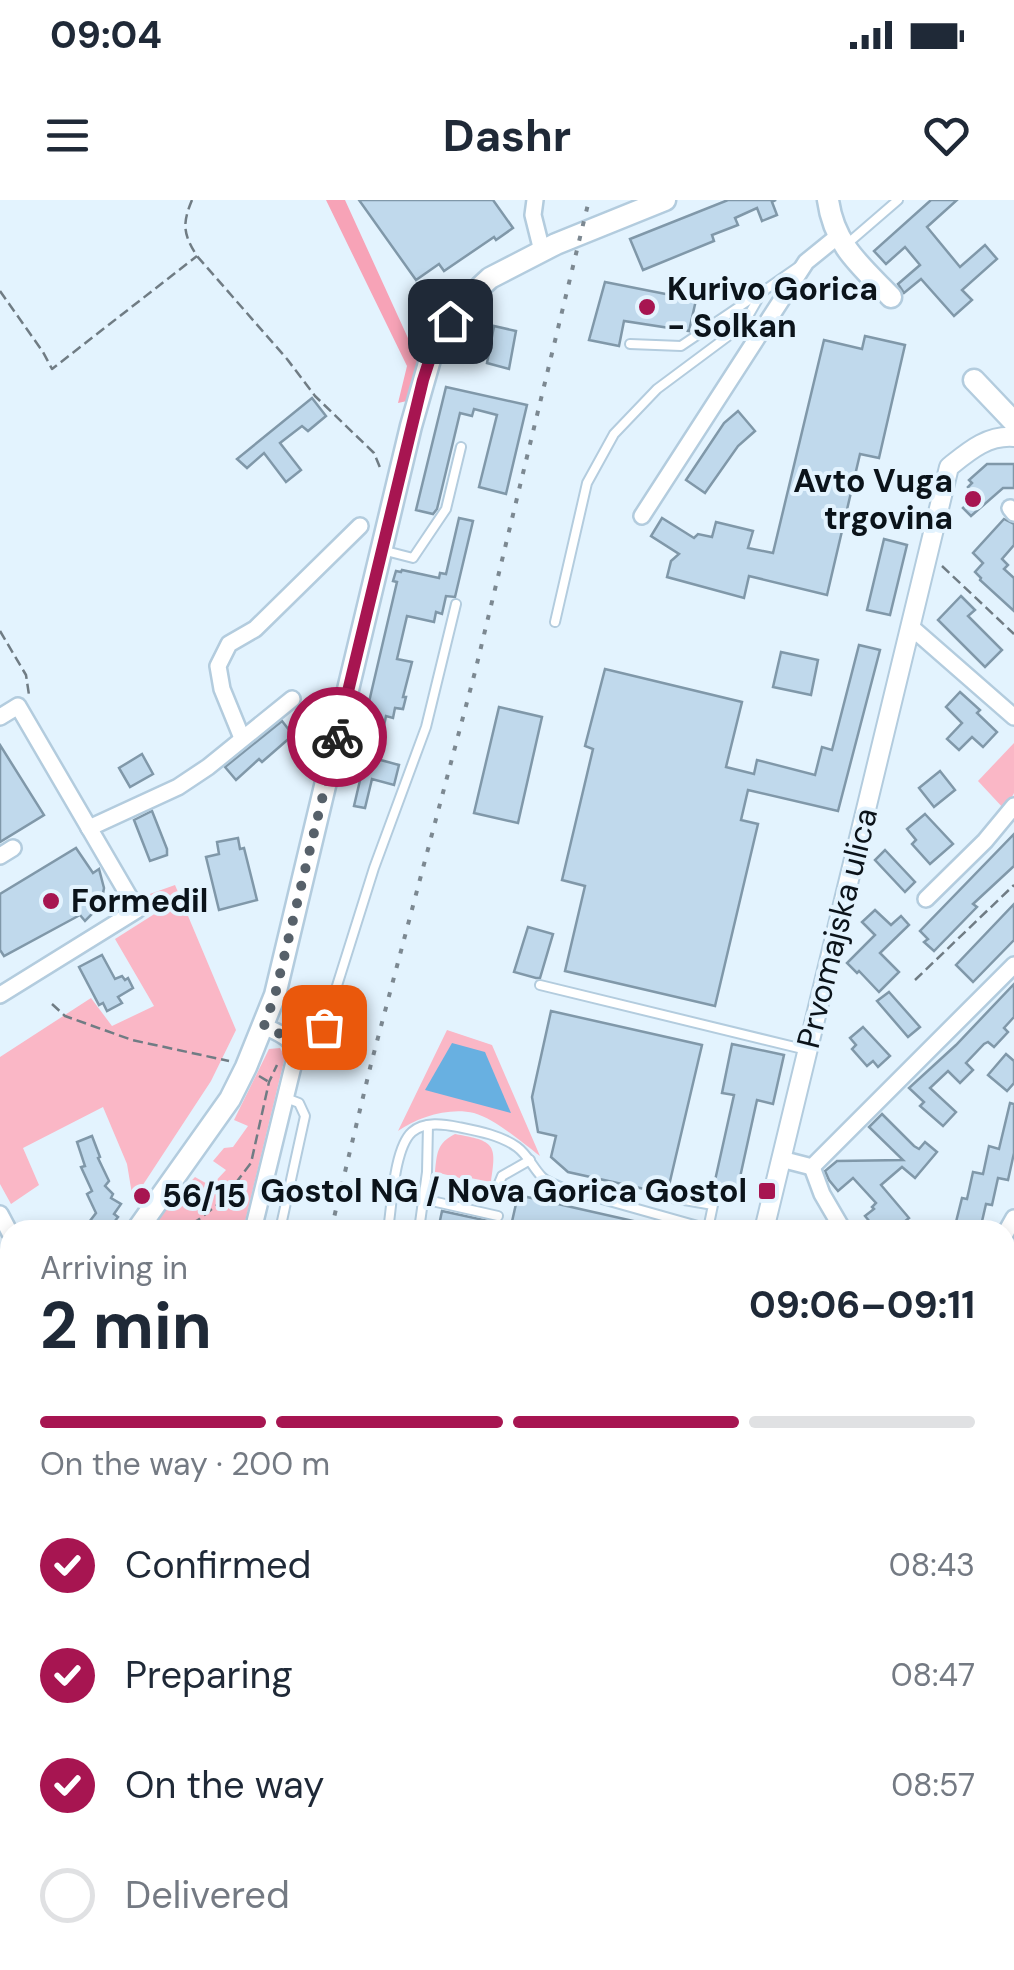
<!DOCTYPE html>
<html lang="en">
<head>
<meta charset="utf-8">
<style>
	:root { --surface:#fff; --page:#f6f6f7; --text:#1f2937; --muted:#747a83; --line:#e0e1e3; --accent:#a71551 }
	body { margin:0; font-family:"DM Sans",sans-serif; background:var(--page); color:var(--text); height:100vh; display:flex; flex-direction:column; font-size:38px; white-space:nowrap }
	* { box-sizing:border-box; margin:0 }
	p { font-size:32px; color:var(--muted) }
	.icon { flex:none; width:55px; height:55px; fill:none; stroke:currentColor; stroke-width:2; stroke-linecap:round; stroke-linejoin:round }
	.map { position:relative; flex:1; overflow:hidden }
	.panel { position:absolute; left:0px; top:1020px; width:1015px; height:750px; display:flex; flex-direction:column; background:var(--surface); border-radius:30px 30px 0 0; box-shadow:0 5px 15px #0003 }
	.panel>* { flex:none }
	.pin { position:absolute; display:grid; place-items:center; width:85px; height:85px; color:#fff; margin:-42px; border-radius:20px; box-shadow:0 5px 15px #0006 }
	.courier { position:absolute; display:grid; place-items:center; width:100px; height:100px; margin:-50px; border:8px solid #a71551; border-radius:50%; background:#fff; color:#222; box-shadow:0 2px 12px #0007 }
	.head em { font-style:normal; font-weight:700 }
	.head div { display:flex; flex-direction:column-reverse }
	.head { display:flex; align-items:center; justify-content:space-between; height:170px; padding:0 40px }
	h1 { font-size:65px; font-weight:700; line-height:75px }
	.bar { display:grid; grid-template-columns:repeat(4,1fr); gap:15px 10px; align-content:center; height:120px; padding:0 40px }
	.bar i { height:12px; border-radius:8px; background:var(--line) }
	.bar .selected { background:var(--accent) }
	.bar p { grid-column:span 4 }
	ol { padding:0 40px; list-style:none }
	li { display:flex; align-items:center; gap:30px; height:110px }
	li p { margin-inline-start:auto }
	li .icon { padding:10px; border-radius:50%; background:var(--accent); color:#fff; stroke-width:4 }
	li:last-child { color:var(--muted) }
	li i { width:55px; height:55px; border:5px solid var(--line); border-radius:50% }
	.status { display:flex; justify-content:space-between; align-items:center; height:70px; padding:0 50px; background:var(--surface); direction:ltr }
	.status svg { height:28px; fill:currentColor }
	header { display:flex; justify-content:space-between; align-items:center; height:130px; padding:0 40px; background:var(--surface); font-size:45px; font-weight:700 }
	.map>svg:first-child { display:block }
	.green { fill:#fab7c6 }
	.forest { fill:#f7a3b7 }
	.water { fill:#68b0e1 }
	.building { fill:#c0d9ec; stroke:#8098a9; stroke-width:2.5 }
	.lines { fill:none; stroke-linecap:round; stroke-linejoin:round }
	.service-casing { stroke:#b3ccde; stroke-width:12 }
	.minor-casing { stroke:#b3ccde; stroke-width:20 }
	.tertiary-casing { stroke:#b3ccde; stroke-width:22 }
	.secondary-casing { stroke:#b3ccde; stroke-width:25 }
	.path { stroke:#707c84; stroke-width:2.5; stroke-dasharray:10 5; stroke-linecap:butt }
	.service { stroke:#fff; stroke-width:8 }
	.minor { stroke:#fff; stroke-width:15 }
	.tertiary { stroke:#fff; stroke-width:18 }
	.secondary { stroke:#fff; stroke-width:20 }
	.rail { stroke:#7c8891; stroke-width:4; stroke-dasharray:5 10; stroke-linecap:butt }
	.done { stroke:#57616a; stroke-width:10; stroke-dasharray:0 18 }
	.route { stroke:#a71551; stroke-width:12 }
	.poi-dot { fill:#a71551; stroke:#e3f3fe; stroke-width:4 }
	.labels { text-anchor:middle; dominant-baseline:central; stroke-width:8; stroke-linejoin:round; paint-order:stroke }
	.poi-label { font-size:32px; font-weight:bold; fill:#0b131a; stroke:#e3f3fe; text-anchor:start }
	.street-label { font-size:32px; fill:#0b131a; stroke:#e3f3fe }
</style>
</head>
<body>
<div class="status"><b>09:04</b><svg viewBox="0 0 49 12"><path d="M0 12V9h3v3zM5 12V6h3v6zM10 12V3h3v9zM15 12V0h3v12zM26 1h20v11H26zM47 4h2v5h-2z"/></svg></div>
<header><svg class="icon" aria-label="menu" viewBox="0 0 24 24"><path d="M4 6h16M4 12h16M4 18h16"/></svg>Dashr<svg class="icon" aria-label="heart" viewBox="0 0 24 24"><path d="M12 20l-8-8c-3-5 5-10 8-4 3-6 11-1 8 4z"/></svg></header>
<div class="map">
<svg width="1014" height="1770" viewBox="0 0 1014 1770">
	<rect width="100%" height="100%" fill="#e3f3fe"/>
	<g class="green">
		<polygon points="1014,543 1014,593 1005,610 978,581"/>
		<polygon points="175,685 236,830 211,881 133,1000 127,964 103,907 23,948 39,985 11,1004 0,984 0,857 91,798 112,826 154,806 115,739 156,713 147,695"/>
		<path d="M447,830l45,15 48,111c-17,-13 -45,-37 -66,-43 -25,-6 -56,4 -76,18z"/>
		<polygon points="280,848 285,857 243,1030 151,1030 157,1017 195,977 211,986 226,970 213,961 224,948 233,947 248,926 234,920 269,849"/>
		<path d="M455,934c40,7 42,10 36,48l-26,-5 -1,2 -29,-7c2,-19 2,-29 20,-38z"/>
		<polygon points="10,1669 10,1760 60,1760 57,1770 0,1770 0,1709"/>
	</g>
	<polygon class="forest" points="326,0 345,0 418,160 407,201 398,203 407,166"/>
	<polygon class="water" points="452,843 485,852 511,913 425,890"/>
	<g class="building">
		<polygon points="359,0 493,0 513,28 496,40 494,37 444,71 439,64 416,80"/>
		<polygon points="728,0 776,0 772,2 777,15 762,21 757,8 735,18 738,25 712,35 714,41 643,70 630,39"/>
		<polygon points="931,0 957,0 927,27 960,67 985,45 997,59 962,90 972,100 954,116 921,79 904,93 898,84 920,65 905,47 886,64 874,51"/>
		<polygon points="605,82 696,100 689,131 624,121 619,146 589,140"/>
		<polygon points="494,126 516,131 509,169 487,163"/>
		<polygon points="865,136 905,145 879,258 860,254 827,395 749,376 744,398 667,377 671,361 679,354 651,336 662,318 694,338 698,334 712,337 716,322 753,331 748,348 773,353 824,140 862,149"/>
		<polygon points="446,187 527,205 506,294 479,287 497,215 474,209 472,216 460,213 437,309 433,314 416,310"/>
		<polygon points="312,198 326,216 308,231 302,226 280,243 301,270 286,282 264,253 247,268 237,259"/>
		<polygon points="738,211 755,231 738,246 705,293 686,280 724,223"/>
		<polygon points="987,264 1014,264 1014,288 1003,288 971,316 963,308 968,303 965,300 969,297 966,293 971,290 968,287 972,283 969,280"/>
		<polygon points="459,318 473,321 455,397 446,396 442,414 436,412 434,422 407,416 397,459 412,462 403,497 406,497 403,509 395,508 393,518 386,516 377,559 399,565 394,585 372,579 365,608 354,606 361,576 347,573 350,561 355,562 397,382 393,381 396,371 401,372 402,370 439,378 440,373 446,374"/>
		<polygon points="1004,319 1014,324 1014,345 1002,359 1008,365 1004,369 1014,378 1014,411 980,380 981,378 975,372 983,363 973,353"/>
		<polygon points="884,339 907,345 890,415 867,410"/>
		<polygon points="961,396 975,410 968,416 1002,450 985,467 938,420"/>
		<polygon points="859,445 880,450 838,611 748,590 741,620 758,624 715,806 565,771 585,686 562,680 593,549 585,546 605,469 742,502 726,567 754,574 757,560 815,575 822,547 832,550"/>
		<polygon points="781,452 818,460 811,495 773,487"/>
		<polygon points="960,492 980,510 977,513 997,532 983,547 972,537 959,550 947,539 962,523 946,507"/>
		<polygon points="499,507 542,517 518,623 474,613"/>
		<polygon points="282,521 293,535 262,562 259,559 236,580 225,567"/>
		<polygon points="0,545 44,615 0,642"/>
		<polygon points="142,554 153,574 130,587 119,568"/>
		<polygon points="940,571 955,590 934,607 919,588"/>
		<polygon points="152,611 167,649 167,655 150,661 134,620"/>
		<polygon points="925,614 953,644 930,664 912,644 916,640 907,629"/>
		<polygon points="1014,634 1014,666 973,704 977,707 934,751 924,742 928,739 920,731"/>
		<polygon points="238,638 240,649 244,648 257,700 219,710 206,657 219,654 217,642"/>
		<polygon points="76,648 93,673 99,669 104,688 101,705 85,721 80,715 4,756 0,750 0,694"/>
		<polygon points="885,650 915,682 905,692 875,660"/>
		<polygon points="1014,704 1014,740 973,782 956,765"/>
		<polygon points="875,710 891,725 901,716 909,725 880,753 899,772 879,792 859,771 857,773 847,763 875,735 862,722"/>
		<polygon points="528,727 553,734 540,778 536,778 514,772"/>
		<polygon points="102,755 115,779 122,776 125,780 128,778 133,788 118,797 122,803 107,811 103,803 99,805 79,767"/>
		<polygon points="1014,784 1014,817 1004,828 1008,832 994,847 988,842 984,844 966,863 973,870 960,883 948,871 930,888 956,912 943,926 920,906 924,902 909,888 956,845"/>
		<polygon points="889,792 920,827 908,837 877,801"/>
		<polygon points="551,811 702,845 667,994 568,972 551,957 556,936 538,932 532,897"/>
		<polygon points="863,827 890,856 878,867 873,861 867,866 852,849 856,845 850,838"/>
		<polygon points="732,844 784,855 773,904 757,900 737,991 714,985 734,895 722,893"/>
		<polygon points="1006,854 1014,861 1014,883 1007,891 988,875"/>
		<polygon points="1010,903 1014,904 1014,953 1008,980 998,978 992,1005 986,1004 980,1030 954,1030 962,998 967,999 973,972 983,974 989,946 999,949"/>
		<polygon points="882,914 914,946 919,949 925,942 937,952 915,978 902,967 881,985 909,1018 894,1030 889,1030 882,1022 875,1028 865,1016 874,1009 872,1007 876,1003 853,978 838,991 829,980 825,971 837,961 903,960 869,927"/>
		<polygon points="92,936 100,957 98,958 109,981 105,986 113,994 111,998 121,1004 114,1014 118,1017 108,1030 83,1030 96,1013 87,994 92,991 81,967 85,966 77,942"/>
		<polygon points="518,995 651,1025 651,1030 438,1030 442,1011 511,1026"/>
	</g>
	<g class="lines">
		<g class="service-casing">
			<g id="service">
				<polyline points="847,44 898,0"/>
				<polyline points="630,144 681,146 758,94"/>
				<polyline points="382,350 413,358 446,309 461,247"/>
				<polyline points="555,422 587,283 614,234 657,189 743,125 762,92 798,67"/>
				<polyline points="540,785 807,850"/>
				<polyline points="295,845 324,827 374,668 426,527 456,404"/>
				<polyline points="497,988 502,976 530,960"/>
				<polyline points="673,998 713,1005 708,1029"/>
				<polyline points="423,999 498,1016"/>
				<polyline points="280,1030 305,916 299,903 286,898"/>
				<path d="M388,1030c4,-25 6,-82 24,-98 12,-11 32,-8 46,-5 20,4 42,8 59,20 11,8 16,21 25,30 5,5 14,8 21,11l149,42"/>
				<polyline points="419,1030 427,972 428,925"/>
				<polyline points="318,1770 320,1760"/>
			</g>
		</g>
		<g class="minor-casing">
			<g id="minor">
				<polyline points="535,0 533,15 542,51"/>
				<polyline points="1010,308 1014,313"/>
				<polyline points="642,316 806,62 838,36"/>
				<polyline points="911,427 1014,517"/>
				<polyline points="0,517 18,506 137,710 0,795"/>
				<polyline points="242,538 222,489 218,466 229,444 255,429 360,326"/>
				<polyline points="89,628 178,587 208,567 292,499"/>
				<polyline points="0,656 13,648"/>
				<polyline points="926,699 985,641 1014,606"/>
				<polyline points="781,959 812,967 1014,765"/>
				<polyline points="812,967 822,994 843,1030"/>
				<polyline points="0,1014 10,1033"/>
				<path d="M253,1030l43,-176c-3,-17 -18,-21 -32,-28"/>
				<polyline points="1005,1034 1014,1018"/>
				<polyline points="0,1111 10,1105"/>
				<polyline points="1005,1383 1014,1375"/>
				<polyline points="1005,1413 1014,1428"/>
				<polyline points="0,1611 2,1610"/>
				<polyline points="874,1760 916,1770"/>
				<polyline points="68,1770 70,1760"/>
			</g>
		</g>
		<g class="tertiary-casing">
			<g id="tertiary">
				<path d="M764,1030l185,-763c20,-16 38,-32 65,-30"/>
				<polyline points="591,1770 594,1760"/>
			</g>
		</g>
		<g class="secondary-casing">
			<g id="secondary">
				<path d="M828,0c6,45 33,66 63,97"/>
				<polyline points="974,180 1014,222"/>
				<polyline points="137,1030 230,899 246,867 275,795 411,226 433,149 459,107 490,78 556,44 665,0"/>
				<polyline points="0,1237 10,1220"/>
			</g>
		</g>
		<g class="path">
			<path d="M192,0c-10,24 -9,34 5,56l90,103 28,37 59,57 7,17"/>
			<polyline points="0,91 43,152 52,169 197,56"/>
			<polyline points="942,366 1014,434"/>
			<polyline points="0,431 26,475 29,495"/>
			<polyline points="915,780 1014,685"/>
			<polyline points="52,804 65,816 132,840 229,861"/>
			<polyline points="259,876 269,882"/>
			<polyline points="178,1030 198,1020 222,1001 251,963 269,882 277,865"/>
			<polyline points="1005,1589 1014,1606"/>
			<polyline points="1005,1727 1014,1691"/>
			<polyline points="3,1770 10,1747"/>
			<polyline points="558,1770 560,1760"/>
			<polyline points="994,1770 997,1760"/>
		</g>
		<use href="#service" class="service"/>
		<use href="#minor" class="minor"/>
		<use href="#tertiary" class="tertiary"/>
		<use href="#secondary" class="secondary"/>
		<g class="rail">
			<polyline points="331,1030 371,864 475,472 589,0"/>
			<polyline points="153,1770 156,1760"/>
		</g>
	</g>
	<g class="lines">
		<polyline class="done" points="324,827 295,845 288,838 264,826 275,795 337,537"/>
		<polyline class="route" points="337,537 423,180 433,149 450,121"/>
	</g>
	<g class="poi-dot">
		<circle cx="647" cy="107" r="10"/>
		<circle cx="973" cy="299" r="10"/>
		<circle cx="51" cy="701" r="10"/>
		<rect x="757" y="981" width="20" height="20" rx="5"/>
		<circle cx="142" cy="996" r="10"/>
	</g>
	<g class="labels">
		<g class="poi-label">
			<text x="667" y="89">Kurivo Gorica<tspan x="667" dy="37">- Solkan</tspan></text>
			<text x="953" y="281" text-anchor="end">Avto Vuga<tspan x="953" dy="37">trgovina</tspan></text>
			<text x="71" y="701">Formedil</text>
			<text x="747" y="991" text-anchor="end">Gostol NG / Nova Gorica Gostol</text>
			<text x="162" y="996">56/15</text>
		</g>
		<g class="street-label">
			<text transform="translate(837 728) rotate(-76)">Prvomajska ulica</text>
		</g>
	</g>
</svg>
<div class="pin" style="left:324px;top:827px;background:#ea580c"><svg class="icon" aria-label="bag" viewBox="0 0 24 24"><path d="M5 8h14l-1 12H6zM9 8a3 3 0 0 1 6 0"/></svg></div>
<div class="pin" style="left:450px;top:121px;background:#1f2937"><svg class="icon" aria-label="home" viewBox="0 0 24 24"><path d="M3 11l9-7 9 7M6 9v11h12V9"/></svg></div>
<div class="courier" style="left:337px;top:537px"><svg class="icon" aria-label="bike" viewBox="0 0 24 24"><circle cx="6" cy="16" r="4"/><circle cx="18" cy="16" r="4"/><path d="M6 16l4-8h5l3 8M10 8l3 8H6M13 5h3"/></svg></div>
<section class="panel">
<div class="head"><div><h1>2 min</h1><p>Arriving in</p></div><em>09:06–09:11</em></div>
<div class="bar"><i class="selected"></i><i class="selected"></i><i class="selected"></i><i></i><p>On the way · 200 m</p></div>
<ol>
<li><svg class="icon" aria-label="check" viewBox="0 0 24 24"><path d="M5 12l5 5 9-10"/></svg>Confirmed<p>08:43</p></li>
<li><svg class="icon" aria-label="check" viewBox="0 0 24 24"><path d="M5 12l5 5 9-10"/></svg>Preparing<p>08:47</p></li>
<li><svg class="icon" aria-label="check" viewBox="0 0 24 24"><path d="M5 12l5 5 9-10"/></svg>On the way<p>08:57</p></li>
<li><i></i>Delivered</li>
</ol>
</section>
</div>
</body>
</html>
